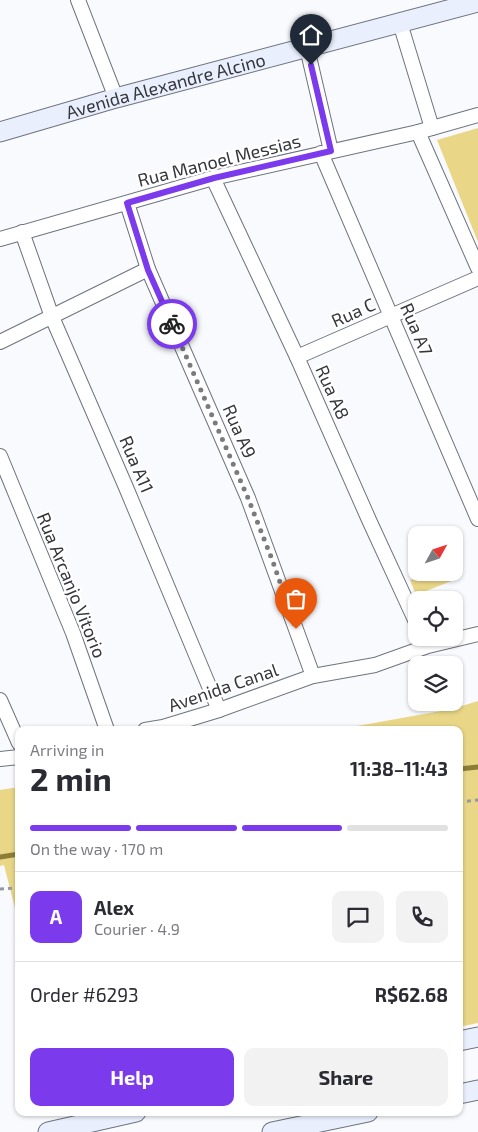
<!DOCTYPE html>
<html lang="en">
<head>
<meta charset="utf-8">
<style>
	:root { --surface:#fff; --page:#f2f2f3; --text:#2b2b33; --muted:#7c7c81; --line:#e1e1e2; --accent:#7c3aed }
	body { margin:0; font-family:"Exo 2",sans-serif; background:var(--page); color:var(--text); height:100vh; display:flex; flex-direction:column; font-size:19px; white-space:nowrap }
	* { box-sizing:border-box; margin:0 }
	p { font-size:16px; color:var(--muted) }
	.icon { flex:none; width:28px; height:28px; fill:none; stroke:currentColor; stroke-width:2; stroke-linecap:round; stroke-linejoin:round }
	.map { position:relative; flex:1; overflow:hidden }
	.panel { position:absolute; left:15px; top:726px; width:448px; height:390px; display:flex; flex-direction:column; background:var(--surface); border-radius:10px; box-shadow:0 1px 4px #0004 }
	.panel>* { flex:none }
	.needle { width:32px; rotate:50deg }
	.buttons { position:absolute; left:408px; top:526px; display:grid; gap:10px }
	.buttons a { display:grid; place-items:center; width:55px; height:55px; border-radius:10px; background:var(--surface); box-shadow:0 1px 4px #0004; font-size:25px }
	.pin { position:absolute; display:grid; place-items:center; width:42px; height:42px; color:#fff; margin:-51px -21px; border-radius:50% 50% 50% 0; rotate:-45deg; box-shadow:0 0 5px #0007 }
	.pin .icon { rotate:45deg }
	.courier { position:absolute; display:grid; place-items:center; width:50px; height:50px; margin:-25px; border:4px solid #7c3aed; border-radius:50%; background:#fff; color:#222; box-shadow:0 1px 6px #0007 }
	.headline em { font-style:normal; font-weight:700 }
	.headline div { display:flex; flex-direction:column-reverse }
	.headline { display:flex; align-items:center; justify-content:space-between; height:85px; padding:0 15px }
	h1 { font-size:32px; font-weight:700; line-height:38px }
	.bar { display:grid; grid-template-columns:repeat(4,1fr); gap:8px 5px; align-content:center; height:60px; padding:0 15px }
	.bar i { height:6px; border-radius:4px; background:var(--line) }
	.bar .current { background:var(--accent) }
	.bar p { grid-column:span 4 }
	.line { display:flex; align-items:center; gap:12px; padding:0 15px; border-top:1px solid var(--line) }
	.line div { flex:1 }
	.round { display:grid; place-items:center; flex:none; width:52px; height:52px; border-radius:10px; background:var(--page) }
	.button { display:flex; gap:10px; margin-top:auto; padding:10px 15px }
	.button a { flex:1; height:58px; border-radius:10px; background:var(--accent); color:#fff; font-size:20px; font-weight:700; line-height:58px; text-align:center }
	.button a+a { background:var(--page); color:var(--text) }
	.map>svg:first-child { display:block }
	.green { fill:#e9d787 }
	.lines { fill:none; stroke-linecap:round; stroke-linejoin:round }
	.stream { stroke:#8c7d36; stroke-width:5 }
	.street-casing { stroke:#6e737e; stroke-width:16 }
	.secondary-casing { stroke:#6e737e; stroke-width:21 }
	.path { stroke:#98999d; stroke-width:3; stroke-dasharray:4 4; stroke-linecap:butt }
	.street { stroke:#fff; stroke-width:14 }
	.secondary { stroke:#e9effd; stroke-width:19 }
	.done { stroke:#797b7f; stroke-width:5; stroke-dasharray:0 9 }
	.route { stroke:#7c3aed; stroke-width:6 }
	.labels { text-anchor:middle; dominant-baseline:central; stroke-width:4.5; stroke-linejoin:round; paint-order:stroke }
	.street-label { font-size:18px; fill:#34363b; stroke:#fff }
</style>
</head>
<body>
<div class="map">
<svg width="478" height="1132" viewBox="0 0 478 1132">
	<rect width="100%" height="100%" fill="#f9fafd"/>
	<g class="green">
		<polygon points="478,128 478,242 437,140"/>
		<polygon points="451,572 454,580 416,595 410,580 428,573"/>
		<polygon points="478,701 478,1023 459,1027 459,730 335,730 452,709"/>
		<polygon points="19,787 19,924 4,865 0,866 0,790"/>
	</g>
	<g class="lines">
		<g class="stream">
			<polyline points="459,769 478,767"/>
			<polyline points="0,857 19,854"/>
		</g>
		<g class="street-casing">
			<g id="street">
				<polyline points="78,0 116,98"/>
				<polyline points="400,23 432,128"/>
				<polyline points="307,48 331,151"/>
				<polyline points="418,132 478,268"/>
				<polyline points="321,153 478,519"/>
				<polyline points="213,178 297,357 369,520 416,622"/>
				<polyline points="127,203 148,269 248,498 313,676"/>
				<polyline points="22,232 52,317 125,485 219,710"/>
				<polyline points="0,239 213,178 418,132 478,115"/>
				<polyline points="0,342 148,269"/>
				<polyline points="297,357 478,278"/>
				<polyline points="0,456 73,633 107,730"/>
				<polyline points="0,700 19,743"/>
				<polyline points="145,730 163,727 219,710 313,676 375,665 428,646 478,634"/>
				<polyline points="0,759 19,757"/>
			</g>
		</g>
		<g class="secondary-casing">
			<g id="secondary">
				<path id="s1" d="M0,132l116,-34 362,-96"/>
				<polyline points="459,1041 478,1037"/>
				<polyline points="459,1094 478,1090"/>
				<polyline points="48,1132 136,1112"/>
				<polyline points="272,1132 368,1112"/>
			</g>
		</g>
		<g class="path">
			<polyline points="459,802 478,800"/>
			<polyline points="0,889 19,888"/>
		</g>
		<use href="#street" class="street"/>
		<use href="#secondary" class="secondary"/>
	</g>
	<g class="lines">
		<polyline class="done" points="172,324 248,498 273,562 296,629"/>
		<polyline class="route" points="172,324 148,270 127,203 214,178 331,151 311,65"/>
	</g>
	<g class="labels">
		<g class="street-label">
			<text stroke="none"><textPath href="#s1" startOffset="172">Avenida Alexandre Alcino</textPath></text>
			<text transform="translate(219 160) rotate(-14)">Rua Manoel Messias</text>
			<text transform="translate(353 312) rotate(-24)">Rua C</text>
			<text transform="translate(417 329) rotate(67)">Rua A7</text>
			<text transform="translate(333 392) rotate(66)">Rua A8</text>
			<text transform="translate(240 431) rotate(66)">Rua A9</text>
			<text transform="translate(137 464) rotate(67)">Rua A11</text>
			<text transform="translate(72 585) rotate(68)">Rua Arcanjo Vitorio</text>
			<text transform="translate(223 687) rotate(-19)">Avenida Canal</text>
		</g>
	</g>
</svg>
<div class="buttons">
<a><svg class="needle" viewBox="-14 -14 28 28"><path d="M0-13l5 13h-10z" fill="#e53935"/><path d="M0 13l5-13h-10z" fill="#7c7c81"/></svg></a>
<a><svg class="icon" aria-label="locate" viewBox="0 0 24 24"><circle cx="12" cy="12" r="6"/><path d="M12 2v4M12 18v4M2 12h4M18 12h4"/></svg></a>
<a><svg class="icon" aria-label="layers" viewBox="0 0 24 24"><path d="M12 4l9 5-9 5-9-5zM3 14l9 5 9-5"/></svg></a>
</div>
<div class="pin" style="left:296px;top:629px;background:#ea580c"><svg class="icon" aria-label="bag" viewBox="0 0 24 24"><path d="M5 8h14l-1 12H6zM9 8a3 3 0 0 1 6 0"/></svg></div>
<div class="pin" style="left:311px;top:65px;background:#1f2937"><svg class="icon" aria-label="home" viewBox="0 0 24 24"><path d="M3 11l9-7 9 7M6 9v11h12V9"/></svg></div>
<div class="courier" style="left:172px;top:324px"><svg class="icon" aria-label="bike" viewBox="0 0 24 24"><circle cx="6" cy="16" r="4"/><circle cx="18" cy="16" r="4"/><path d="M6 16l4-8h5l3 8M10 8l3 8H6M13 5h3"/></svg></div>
<section class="panel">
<div class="headline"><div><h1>2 min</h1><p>Arriving in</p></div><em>11:38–11:43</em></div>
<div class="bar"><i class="current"></i><i class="current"></i><i class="current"></i><i></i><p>On the way · 170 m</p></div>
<div class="line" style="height:90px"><b class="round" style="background:var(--accent);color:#fff">A</b><div><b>Alex</b><p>Courier · 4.9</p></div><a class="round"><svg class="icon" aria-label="chat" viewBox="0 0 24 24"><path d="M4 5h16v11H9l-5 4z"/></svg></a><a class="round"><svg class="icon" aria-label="phone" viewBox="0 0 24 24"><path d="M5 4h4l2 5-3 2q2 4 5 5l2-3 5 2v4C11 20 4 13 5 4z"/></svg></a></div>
<div class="line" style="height:65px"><div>Order #6293</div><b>R$62.68</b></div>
<div class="button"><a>Help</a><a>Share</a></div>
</section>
</div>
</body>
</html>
